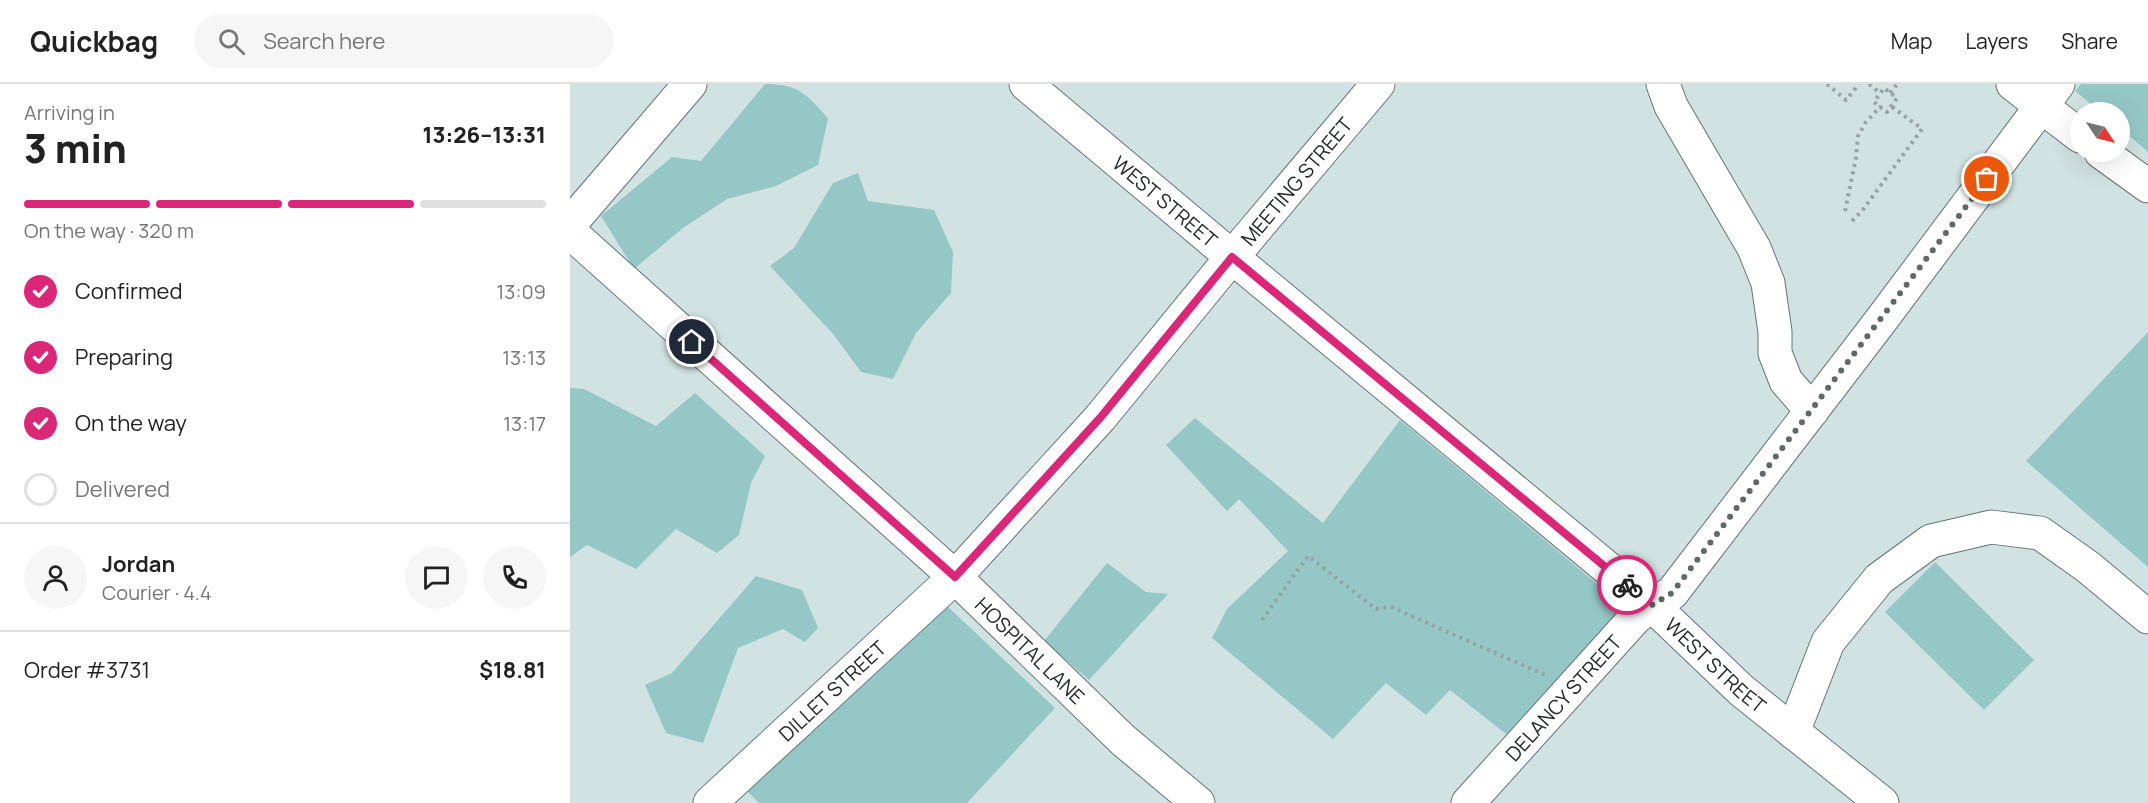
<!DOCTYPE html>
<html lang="en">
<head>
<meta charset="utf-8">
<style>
	:root { --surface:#fff; --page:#f6f6f6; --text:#222; --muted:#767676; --line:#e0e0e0; --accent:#db2777 }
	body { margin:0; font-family:Manrope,sans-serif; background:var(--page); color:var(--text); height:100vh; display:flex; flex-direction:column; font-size:22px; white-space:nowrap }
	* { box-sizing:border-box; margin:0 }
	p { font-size:20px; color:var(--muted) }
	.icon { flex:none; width:33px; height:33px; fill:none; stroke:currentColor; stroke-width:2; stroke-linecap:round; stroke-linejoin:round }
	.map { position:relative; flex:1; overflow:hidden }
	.side { display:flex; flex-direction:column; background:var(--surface); width:570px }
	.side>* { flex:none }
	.needle { width:39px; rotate:125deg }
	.buttons { position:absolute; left:1500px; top:18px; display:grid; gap:12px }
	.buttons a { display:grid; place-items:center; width:60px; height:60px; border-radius:50%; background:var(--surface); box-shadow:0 6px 24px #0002; font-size:30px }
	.pin { position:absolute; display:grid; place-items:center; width:51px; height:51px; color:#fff; margin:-26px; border:3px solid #fff; border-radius:50%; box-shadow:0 2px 6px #0007 }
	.courier { position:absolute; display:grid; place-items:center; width:60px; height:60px; margin:-30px; border:4px solid #db2777; border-radius:50%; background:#fff; color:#222; box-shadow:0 2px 8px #0007 }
	.overview em { font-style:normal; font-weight:800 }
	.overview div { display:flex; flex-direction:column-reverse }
	.overview { display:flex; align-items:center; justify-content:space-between; height:102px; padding:0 24px }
	h1 { font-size:39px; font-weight:800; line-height:45px }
	.bar { display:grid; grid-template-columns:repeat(4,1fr); gap:9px 6px; align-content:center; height:72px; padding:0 24px }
	.bar i { height:8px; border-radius:4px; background:var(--line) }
	.bar .active { background:var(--accent) }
	.bar p { grid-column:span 4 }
	.line { display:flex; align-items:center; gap:15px; padding:0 24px; border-top:2px solid var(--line) }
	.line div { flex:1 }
	.round { display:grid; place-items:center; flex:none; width:63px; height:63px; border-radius:32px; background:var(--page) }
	ol { padding:0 24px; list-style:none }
	li { display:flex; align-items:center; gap:18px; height:66px }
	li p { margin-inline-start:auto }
	li .icon { padding:6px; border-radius:50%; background:var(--accent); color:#fff; stroke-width:4 }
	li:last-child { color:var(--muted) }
	li i { width:33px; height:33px; border:3px solid var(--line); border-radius:50% }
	header { display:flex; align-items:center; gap:36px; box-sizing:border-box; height:84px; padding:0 30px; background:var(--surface); border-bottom:2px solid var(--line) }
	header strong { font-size:28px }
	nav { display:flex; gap:33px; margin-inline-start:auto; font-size:21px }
	.search { width:420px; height:54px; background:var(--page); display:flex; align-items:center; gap:15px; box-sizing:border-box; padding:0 21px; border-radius:33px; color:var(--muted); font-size:22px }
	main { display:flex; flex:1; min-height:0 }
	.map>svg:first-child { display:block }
	.green { fill:#96c7c7 }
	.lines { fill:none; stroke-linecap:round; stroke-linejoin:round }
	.minor-casing { stroke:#657474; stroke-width:35 }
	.path { stroke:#96a3a3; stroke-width:4; stroke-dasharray:3 4.5; stroke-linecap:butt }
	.minor { stroke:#fff; stroke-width:33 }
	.done { stroke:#5f6969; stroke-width:6; stroke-dasharray:0 10.8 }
	.route { stroke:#db2777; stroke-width:8 }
	.labels { text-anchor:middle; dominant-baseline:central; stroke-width:4.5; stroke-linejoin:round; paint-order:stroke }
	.street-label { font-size:20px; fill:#222828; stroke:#deefef }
</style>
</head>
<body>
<header>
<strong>Quickbag</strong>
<div class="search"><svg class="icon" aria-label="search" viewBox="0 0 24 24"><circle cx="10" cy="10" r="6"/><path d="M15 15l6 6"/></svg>Search here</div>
<nav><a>Map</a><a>Layers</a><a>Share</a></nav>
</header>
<main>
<section class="side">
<div class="overview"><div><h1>3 min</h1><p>Arriving in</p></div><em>13:26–13:31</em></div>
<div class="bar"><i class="active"></i><i class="active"></i><i class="active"></i><i></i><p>On the way · 320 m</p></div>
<ol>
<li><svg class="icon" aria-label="check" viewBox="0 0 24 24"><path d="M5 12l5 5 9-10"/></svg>Confirmed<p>13:09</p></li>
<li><svg class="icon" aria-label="check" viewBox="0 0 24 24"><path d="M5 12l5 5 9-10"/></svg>Preparing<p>13:13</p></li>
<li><svg class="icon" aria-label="check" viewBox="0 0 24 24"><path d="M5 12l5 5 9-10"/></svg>On the way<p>13:17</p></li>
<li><i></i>Delivered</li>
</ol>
<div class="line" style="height:108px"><a class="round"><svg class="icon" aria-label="person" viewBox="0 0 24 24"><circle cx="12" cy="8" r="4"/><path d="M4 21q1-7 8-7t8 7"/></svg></a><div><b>Jordan</b><p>Courier · 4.4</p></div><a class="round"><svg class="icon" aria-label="chat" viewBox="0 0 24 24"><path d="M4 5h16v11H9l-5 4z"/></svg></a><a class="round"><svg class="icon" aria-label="phone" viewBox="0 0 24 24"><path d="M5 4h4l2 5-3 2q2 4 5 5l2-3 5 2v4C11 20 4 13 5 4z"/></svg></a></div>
<div class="line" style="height:78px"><div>Order #3731</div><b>$18.81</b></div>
</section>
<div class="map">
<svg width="1578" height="719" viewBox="0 0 1578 719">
	<rect width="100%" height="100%" fill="#d1e2e2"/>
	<g class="green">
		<path d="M195,0c34,0 41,10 63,34l-10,47 -42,21 -49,13 -44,29 -49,41 -33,-53 71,-59 29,4z"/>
		<polygon points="1511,0 1578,0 1578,68 1550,44 1550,28 1531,28 1505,7"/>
		<polygon points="288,89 298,117 364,126 383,168 381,209 346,249 323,295 291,288 264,251 200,182 224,164 263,99"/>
		<polygon points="1578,248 1578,483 1456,377"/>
		<polygon points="0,304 14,305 86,342 125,309 195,372 181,399 169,451 147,469 106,445 66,485 17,461 0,473"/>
		<polygon points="625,334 753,439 830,336 1061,528 945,657 880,606 856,631 816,599 763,655 642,554 657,525 718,467 669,415 657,427 596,361"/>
		<polygon points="1365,478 1464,576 1414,626 1315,528"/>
		<polygon points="537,479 576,508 598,510 519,596 474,557"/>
		<polygon points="186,492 232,506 248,544 235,558 213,545 168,564 133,659 96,649 75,601 102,589"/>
		<polygon points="374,519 485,624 397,719 189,719 175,705"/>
	</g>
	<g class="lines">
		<g class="minor-casing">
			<g id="minor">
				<path id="s1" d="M456,0l206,173 420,348 89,85 141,113"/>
				<polyline points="1093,0 1101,22 1184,164 1198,199 1205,248 1205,269 1216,297 1242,327"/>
				<polyline points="1443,0 1510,52"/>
				<polyline points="1531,68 1578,102"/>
				<polyline points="0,140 120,0"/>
				<path id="s2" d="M0,148l385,345 168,163 75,63"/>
				<polyline points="1223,648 1258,558 1309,495 1361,457 1421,443 1470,449 1518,483 1578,533"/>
				<path id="s3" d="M140,719l245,-226 145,-159 132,-161 146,-173"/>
				<path id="s4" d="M898,719l168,-186 16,-12 20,-12 207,-270 179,-239"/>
			</g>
		</g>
		<g class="path">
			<polyline points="1257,0 1276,16 1289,0"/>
			<polyline points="1299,0 1310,9"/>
			<polyline points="1320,9 1327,0"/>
			<polyline points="1275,127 1286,74 1288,52 1296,38 1310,23 1317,28 1327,14 1314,4 1304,18 1310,23"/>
			<polyline points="1282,137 1292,127 1352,45 1321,22"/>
			<polyline points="692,536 738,472 806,525 821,523 975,591"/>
		</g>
		<use href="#minor" class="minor"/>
	</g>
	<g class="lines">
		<polyline class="done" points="1057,501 1082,521 1102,509 1417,95"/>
		<polyline class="route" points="122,258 385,493 530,334 662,173 1057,501"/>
	</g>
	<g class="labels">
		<g class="street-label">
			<text stroke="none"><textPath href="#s3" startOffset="856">MEETING STREET</textPath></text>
			<text stroke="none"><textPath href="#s1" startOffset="182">WEST STREET</textPath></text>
			<text stroke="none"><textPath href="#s2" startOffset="622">HOSPITAL LANE</textPath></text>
			<text stroke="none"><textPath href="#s1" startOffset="902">WEST STREET</textPath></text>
			<text stroke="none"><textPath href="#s3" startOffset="166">DILLET STREET</textPath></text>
			<text stroke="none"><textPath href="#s4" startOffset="142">DELANCY STREET</textPath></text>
		</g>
	</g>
</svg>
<div class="buttons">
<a><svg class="needle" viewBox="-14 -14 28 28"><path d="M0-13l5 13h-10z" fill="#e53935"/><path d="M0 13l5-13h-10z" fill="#767676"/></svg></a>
</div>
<div class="pin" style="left:1417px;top:95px;background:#ea580c"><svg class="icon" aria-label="bag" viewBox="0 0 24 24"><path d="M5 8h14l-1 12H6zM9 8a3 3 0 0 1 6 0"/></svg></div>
<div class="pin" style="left:122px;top:258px;background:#1f2937"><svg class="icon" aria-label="home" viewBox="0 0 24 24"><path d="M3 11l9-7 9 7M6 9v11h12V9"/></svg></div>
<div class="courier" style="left:1057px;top:501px"><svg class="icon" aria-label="bike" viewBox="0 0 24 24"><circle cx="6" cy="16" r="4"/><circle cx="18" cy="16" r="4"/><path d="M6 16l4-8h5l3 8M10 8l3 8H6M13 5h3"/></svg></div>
</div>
</main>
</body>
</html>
